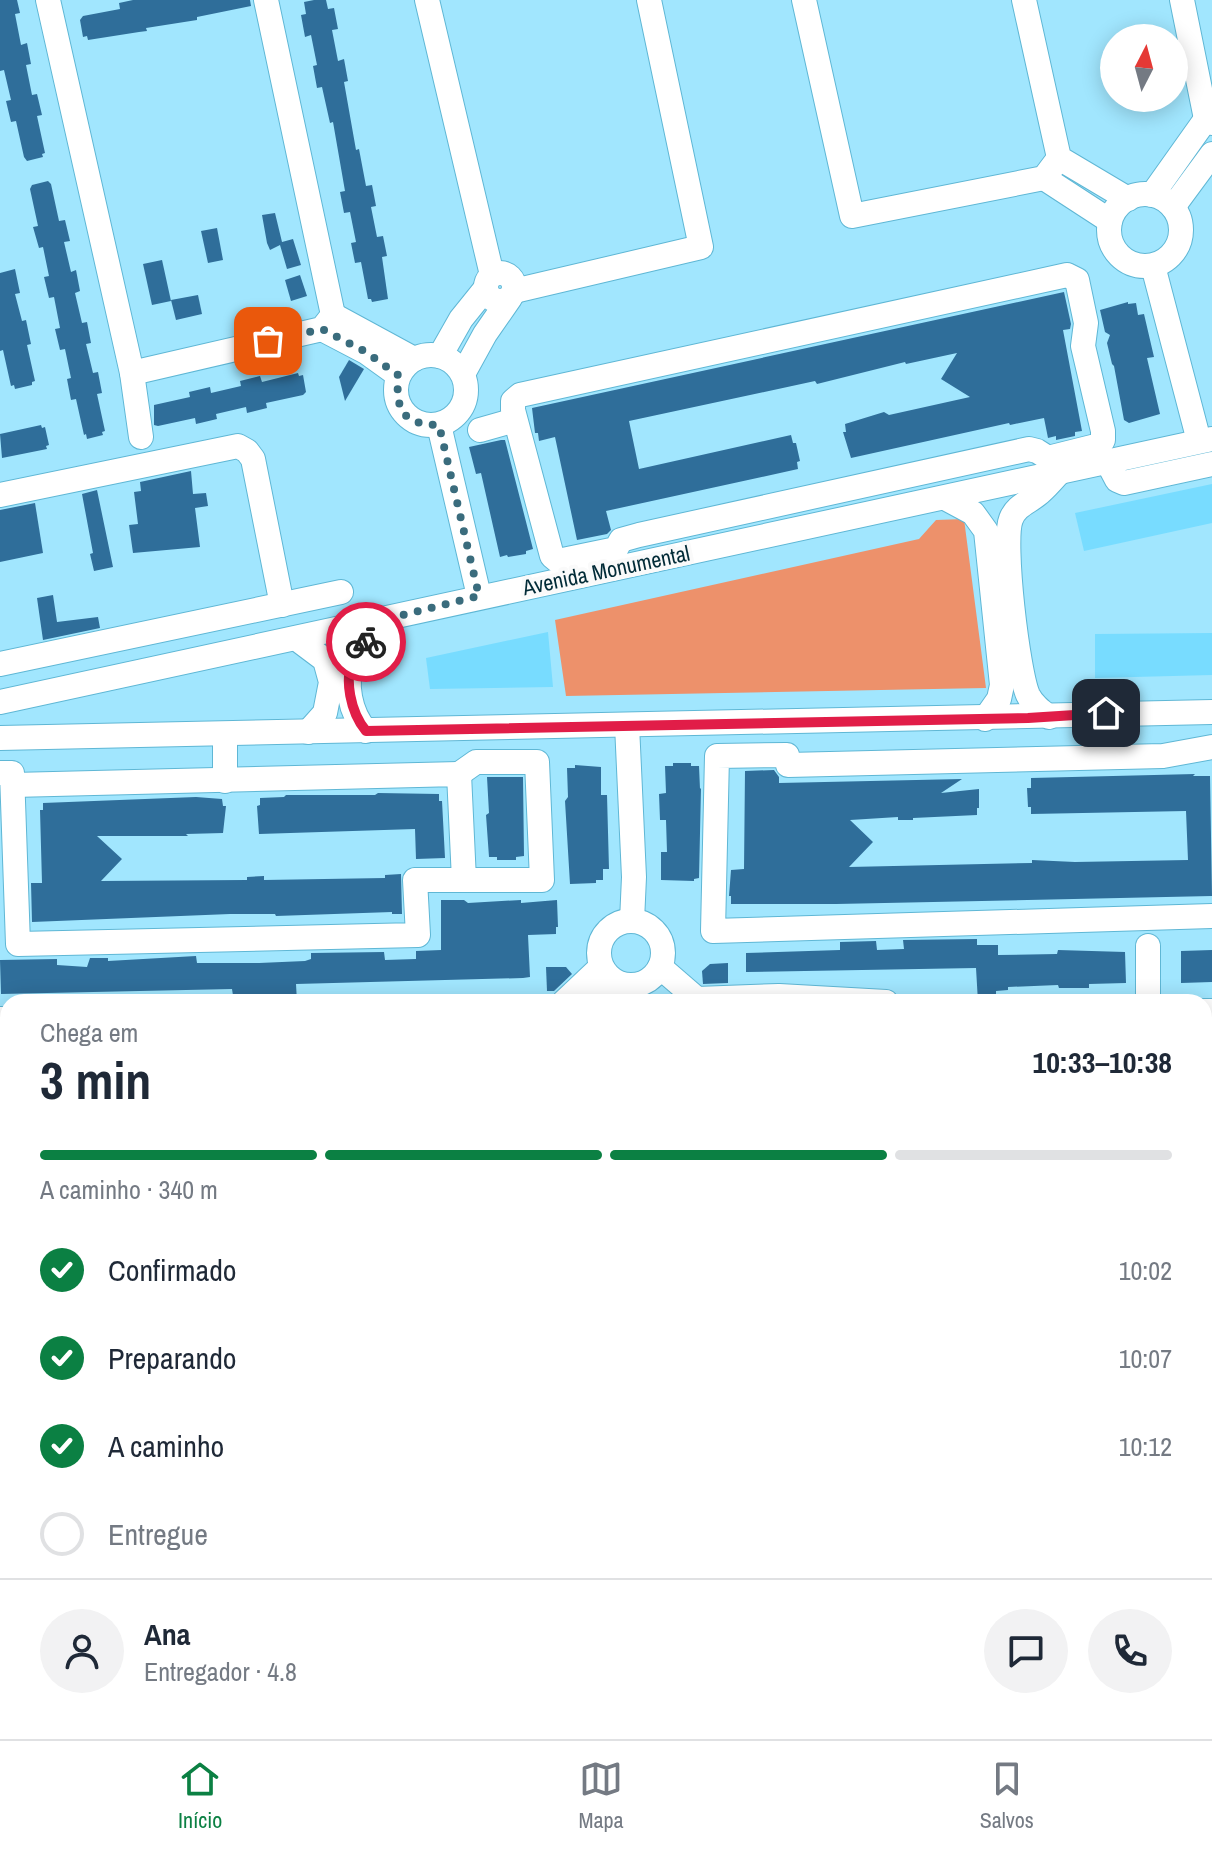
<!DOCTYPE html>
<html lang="pt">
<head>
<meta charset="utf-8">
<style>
	:root { --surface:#fff; --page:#f2f2f3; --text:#1f2937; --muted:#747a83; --line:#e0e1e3; --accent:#0b8043 }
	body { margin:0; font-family:"Archivo Narrow",sans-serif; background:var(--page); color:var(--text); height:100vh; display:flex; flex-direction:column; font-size:30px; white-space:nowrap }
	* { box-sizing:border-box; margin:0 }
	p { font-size:26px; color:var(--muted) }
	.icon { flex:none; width:44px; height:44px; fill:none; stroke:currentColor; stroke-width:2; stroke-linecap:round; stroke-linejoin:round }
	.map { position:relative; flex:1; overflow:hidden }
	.panel { position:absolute; left:0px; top:994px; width:1212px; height:746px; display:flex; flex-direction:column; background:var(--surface); border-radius:24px 24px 0 0; box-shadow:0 4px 20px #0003 }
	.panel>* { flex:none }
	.needle { width:52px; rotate:6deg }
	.buttons { position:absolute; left:1100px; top:24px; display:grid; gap:16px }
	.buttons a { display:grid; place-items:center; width:88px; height:88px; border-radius:50%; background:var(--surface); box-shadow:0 4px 20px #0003; font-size:40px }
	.pin { position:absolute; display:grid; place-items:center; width:68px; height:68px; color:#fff; margin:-34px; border-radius:16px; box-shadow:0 4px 12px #0006 }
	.courier { position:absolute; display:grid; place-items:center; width:80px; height:80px; margin:-40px; border:6px solid #e11d48; border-radius:50%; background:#fff; color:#222; box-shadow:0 2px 10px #0007 }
	.overview em { font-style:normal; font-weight:700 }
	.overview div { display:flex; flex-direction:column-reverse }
	.overview { display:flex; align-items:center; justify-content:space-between; height:136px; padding:0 40px }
	h1 { font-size:52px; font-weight:700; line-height:60px }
	.bar { display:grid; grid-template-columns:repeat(4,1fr); gap:12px 8px; align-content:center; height:96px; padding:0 40px }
	.bar i { height:10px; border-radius:6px; background:var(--line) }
	.bar .on { background:var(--accent) }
	.bar p { grid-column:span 4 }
	.line { display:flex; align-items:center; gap:20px; padding:0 40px; border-top:2px solid var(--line) }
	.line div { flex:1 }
	.round { display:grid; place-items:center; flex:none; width:84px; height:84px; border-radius:42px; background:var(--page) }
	ol { padding:0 40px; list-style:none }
	li { display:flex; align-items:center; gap:24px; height:88px }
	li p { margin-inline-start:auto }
	li .icon { padding:8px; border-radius:50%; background:var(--accent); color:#fff; stroke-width:4 }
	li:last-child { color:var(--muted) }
	li i { width:44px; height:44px; border:4px solid var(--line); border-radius:50% }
	.menu { display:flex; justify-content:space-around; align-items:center; height:112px; border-top:2px solid var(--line); background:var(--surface); font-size:22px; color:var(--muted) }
	.menu a { display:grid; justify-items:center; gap:4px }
	.menu .on { color:var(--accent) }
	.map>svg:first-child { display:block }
	.built { fill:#78dcff }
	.green { fill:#ed916b }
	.building { fill:#2f6e9a }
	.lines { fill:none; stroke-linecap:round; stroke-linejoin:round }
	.minor-casing { stroke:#5fb7d5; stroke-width:26 }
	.minor { stroke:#fff; stroke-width:24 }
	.done { stroke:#3a6c7d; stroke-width:8; stroke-dasharray:0 14.4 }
	.route { stroke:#e11d48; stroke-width:10 }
	.labels { text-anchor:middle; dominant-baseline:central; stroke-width:8; stroke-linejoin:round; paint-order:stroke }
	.street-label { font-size:22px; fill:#022b37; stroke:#fafafa }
</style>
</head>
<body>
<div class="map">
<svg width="1212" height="1739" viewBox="0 0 1212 1739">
	<rect width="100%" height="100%" fill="#a1e6fe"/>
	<g class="built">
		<polygon points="1212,484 1212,523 1084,551 1075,513"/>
		<polygon points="548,632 553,687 430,689 426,658"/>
		<polygon points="1212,633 1212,675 1095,678 1095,634"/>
	</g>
	<polygon class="green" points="964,519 986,688 566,696 555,620 919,539 936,520"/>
	<g class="building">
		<polygon points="0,0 17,0 20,13 15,14 21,45 27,43 31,64 26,65 32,95 37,94 42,115 37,116 45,153 42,154 43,157 27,161 24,157 16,121 11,122 6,101 11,100 4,70 0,71"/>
		<polygon points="133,0 250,0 251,6 197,17 197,20 146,28 147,31 139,32 88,40 87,36 83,37 80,20 83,16 120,9 119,3"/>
		<polygon points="314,0 326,0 328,9 334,8 338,29 332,30 338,61 344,59 348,81 344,82 356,150 359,149 366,186 372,185 376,206 371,207 377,237 383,236 387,256 382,257 388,299 372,302 371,299 368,299 361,262 355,263 351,243 356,242 350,212 344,213 340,192 345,191 333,122 330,123 322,87 317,88 313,66 317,65 311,35 305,37 301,15 306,14 304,2"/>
		<polygon points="48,181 51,184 59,221 65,220 70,241 64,242 71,272 76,270 80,291 75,293 82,323 87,322 91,343 86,344 93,373 98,372 102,393 97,394 105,431 102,432 103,435 87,439 86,434 84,435 76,399 71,400 67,379 71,378 65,349 60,350 55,329 60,328 54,297 49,298 44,277 49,276 43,247 39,248 33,227 38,226 30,189 32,185"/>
		<polygon points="275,213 282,242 293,239 301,265 287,269 280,245 270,250 267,243 262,215"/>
		<polygon points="217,228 223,260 208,263 201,231"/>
		<polygon points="162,260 171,301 152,305 143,264"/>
		<polygon points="15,269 20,293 15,294 22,321 26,320 31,344 27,345 35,381 32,382 32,385 15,389 14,385 11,386 3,350 0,351 0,273"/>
		<polygon points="300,275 307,296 291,301 285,280"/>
		<polygon points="1064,292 1071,324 1070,329 1063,330 1082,431 1075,432 1075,436 1056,440 1056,436 1048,438 1044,418 1010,425 1009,423 851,458 843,432 846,432 845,424 884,412 889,415 970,397 941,379 957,353 906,364 905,362 817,384 815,381 629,421 639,469 791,435 793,443 796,443 800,461 797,462 798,469 606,511 611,530 607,534 577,540 555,437 539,441 538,433 535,433 532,408"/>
		<polygon points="198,295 202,314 176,320 171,300"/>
		<polygon points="1128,302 1128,304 1136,303 1138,315 1144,314 1154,357 1147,358 1160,414 1129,423 1124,420 1114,366 1112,364 1107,343 1110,335 1105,332 1100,310"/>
		<polygon points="349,360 364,369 345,401 339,377"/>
		<polygon points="298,373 299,376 303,375 306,392 303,395 266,403 267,408 247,413 246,407 216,414 217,419 196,424 195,418 158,426 154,425 154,405 190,397 189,392 210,387 211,393 241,386 240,381 260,376 262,382"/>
		<polygon points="41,425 42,428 45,427 49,445 46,446 47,449 2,458 0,434"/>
		<polygon points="501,440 505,440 533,549 526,551 526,554 508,557 507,555 500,557 481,473 476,474 469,447"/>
		<polygon points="191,471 193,494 206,493 208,506 195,508 200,547 133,553 129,525 138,524 134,492 141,491 140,482"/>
		<polygon points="97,490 113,567 94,571 90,554 93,553 82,494"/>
		<polygon points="35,503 43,553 0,562 0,510"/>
		<polygon points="53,595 57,622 98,617 100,628 43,640 37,598"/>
		<polygon points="673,763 691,763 691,766 699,766 700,789 701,788 699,878 694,879 694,881 661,880 661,852 667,852 666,820 660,820 659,794 666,793 665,766 673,766"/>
		<polygon points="575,765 601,767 601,795 607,795 609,869 603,869 603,880 596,880 596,883 570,884 565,801 568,797 567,768 575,768"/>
		<polygon points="774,770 779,777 779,783 962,779 941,793 979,789 979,808 977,808 977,815 913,818 913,820 898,820 898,817 850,820 873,842 849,867 1032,863 1032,860 1075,862 1188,860 1186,811 1031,814 1031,807 1028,807 1027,788 1031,788 1031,778 1195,774 1193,776 1210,776 1212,896 836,904 731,904 731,896 729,896 731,870 744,869 745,771"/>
		<polygon points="487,777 523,777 524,856 516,857 516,860 497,860 497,857 489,857 486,815 489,813"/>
		<polygon points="378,793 439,794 439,801 442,801 445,858 416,859 415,829 259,834 257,806 260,805 260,798 284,797 286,795 375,795"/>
		<polygon points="196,797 222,799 223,806 226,806 223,833 186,834 188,836 97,836 122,859 101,881 247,880 247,877 264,876 264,880 385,878 385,875 401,874 402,914 392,914 392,912 276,916 275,914 230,914 32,922 31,883 42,883 40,810 43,810 43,803"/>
		<polygon points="441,900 464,900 468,903 521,900 521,903 557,900 558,927 556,927 556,934 528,935 530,977 523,978 296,984 297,1002 234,1002 232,989 1,994 0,960 57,959 57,965 87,967 90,958 108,958 108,961 196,956 197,963 259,963 305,961 311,959 311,953 384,952 385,960 416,959 416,951 441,950"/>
		<polygon points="977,939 977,945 998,945 998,955 1057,954 1058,950 1125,952 1126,983 1089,984 1089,988 1059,988 1058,985 1008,987 1008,990 996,991 996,1002 978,1002 976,968 746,972 746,953 840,950 840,942 876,941 877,950 904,949 903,940"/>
		<polygon points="1212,950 1212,982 1181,983 1181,951"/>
		<polygon points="728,963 728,983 703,984 702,971 710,964"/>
		<polygon points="546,967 566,967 572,974 554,991 547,991"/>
	</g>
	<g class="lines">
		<g class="minor-casing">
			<g id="minor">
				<polyline points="48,0 132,373 141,437"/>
				<polyline points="266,0 333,315"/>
				<polyline points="427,0 492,275"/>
				<polyline points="804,0 852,216 1044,178 1059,158"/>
				<polyline points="1024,0 1059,158 1128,199"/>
				<polyline points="1182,0 1206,119 1212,123"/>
				<polyline points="1044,178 1110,221"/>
				<circle cx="1145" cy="230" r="36"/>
				<polyline points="1152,195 1206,119"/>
				<polyline points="1173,207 1212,154"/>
				<polyline points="1153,266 1199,441"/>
				<circle cx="500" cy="287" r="14"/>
				<polygon points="1067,275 1077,280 1086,323 1083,346 1103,431 1103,440 1100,445 1048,458 1037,451 1029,449 639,535 621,540 616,549 558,561 552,556 513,410 513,401 520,395"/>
				<polyline points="514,291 701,247 649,0"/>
				<polyline points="333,315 414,359"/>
				<polyline points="322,329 366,352 398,375"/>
				<circle cx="431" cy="390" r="35"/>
				<polyline points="440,356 461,319 486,288"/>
				<polyline points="132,373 322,329 333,315"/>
				<polyline points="463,374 485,334 510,298"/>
				<polyline points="439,425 479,596"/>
				<polyline points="480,430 515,420"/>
				<polyline points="1107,461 1117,480 1124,483 1212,464"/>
				<polyline points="0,495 238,446 247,451 253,459 282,605"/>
				<polyline points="945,498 973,513 986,531 1002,685 999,699 985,719"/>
				<polyline points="297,639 325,660 331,682 325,713 308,732"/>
				<polyline points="0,664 341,592"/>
				<polyline points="0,702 1212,439"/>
				<path d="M1049,717c-8,-6 -16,-12 -21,-22 -10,-22 -26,-154 -17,-176 5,-13 16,-16 26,-24 8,-6 15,-15 22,-22"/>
				<polyline points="627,725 634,877 632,921"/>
				<path d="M366,731c-16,-18 -22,-48 -13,-71 5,-14 21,-28 30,-40"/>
				<polyline points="225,734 225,781"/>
				<polyline points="0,738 1212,712"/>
				<polyline points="1212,747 1163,756 788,765 787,755 717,756 713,931 1212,916"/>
				<polyline points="0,773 12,773 18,944 418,935 415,880 542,880 537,762 476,762 459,774"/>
				<polyline points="13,785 459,774 464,880"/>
				<circle cx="631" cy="953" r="32"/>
				<polyline points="660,967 697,999"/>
				<polyline points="564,1002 601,967"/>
				<polyline points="590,1002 612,980"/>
				<polyline points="694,1002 697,999 779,996 886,1002"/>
				<polyline points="1148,1002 1148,946"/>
				<polyline points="1204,1011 1212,1011"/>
				<polyline points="0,1019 8,1019"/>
				<polyline points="1204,1047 1212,1046"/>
				<polyline points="1204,1082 1212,1082"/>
				<polyline points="1204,1117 1212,1117"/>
				<polyline points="0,1195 8,1195"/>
				<polyline points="0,1315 8,1315"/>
				<polyline points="1204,1360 1212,1360"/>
				<polyline points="1204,1394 1212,1394"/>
				<polyline points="1204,1432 1212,1432"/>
				<polyline points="1204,1462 1212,1462"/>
				<polyline points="0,1489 8,1489"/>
			</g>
		</g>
		<use href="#minor" class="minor"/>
	</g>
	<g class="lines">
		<path class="done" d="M268,341l54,-12 44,23 32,23c-2,35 3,49 41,50l40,171 -96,24 -17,22"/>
		<path class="route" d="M366,642c-3,5 -9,10 -12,15 -11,22 -3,56 12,74l662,-13 78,-5"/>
	</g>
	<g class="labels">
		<g class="street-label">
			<text transform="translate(606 570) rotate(-12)">Avenida Monumental</text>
		</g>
	</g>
</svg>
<div class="buttons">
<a><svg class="needle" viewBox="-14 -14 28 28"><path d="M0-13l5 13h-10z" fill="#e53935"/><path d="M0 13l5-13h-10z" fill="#747a83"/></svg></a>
</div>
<div class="pin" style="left:268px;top:341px;background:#ea580c"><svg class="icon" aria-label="bag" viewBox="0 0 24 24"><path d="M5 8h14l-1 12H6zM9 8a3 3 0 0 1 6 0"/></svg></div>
<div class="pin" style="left:1106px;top:713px;background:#1f2937"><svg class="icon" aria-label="home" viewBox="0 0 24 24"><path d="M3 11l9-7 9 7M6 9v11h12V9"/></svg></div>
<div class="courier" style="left:366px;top:642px"><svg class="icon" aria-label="bike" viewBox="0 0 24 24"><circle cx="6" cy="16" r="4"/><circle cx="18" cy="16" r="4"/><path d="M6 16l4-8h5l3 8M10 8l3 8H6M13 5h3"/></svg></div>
<section class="panel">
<div class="overview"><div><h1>3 min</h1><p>Chega em</p></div><em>10:33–10:38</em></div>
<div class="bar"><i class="on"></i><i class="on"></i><i class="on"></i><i></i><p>A caminho · 340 m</p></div>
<ol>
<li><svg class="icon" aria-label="check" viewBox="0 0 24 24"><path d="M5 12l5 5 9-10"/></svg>Confirmado<p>10:02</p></li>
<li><svg class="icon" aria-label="check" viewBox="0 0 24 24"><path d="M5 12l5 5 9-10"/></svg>Preparando<p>10:07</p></li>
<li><svg class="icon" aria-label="check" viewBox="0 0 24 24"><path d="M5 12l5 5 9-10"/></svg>A caminho<p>10:12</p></li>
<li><i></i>Entregue</li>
</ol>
<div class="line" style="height:144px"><a class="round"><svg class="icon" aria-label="person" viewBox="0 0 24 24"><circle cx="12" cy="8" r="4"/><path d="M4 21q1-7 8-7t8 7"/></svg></a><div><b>Ana</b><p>Entregador · 4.8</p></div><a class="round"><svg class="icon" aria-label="chat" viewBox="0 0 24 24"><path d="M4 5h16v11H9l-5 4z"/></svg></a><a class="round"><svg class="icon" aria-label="phone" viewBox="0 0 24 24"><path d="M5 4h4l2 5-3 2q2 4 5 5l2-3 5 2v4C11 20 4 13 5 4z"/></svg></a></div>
</section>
</div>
<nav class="menu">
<a class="on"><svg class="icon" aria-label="home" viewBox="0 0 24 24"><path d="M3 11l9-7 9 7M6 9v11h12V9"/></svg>Início</a>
<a><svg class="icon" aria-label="map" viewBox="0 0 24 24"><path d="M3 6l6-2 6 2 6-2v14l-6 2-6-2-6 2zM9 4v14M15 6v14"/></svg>Mapa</a>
<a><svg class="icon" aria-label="saved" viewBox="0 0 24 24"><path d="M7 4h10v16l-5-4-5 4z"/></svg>Salvos</a>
</nav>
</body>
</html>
